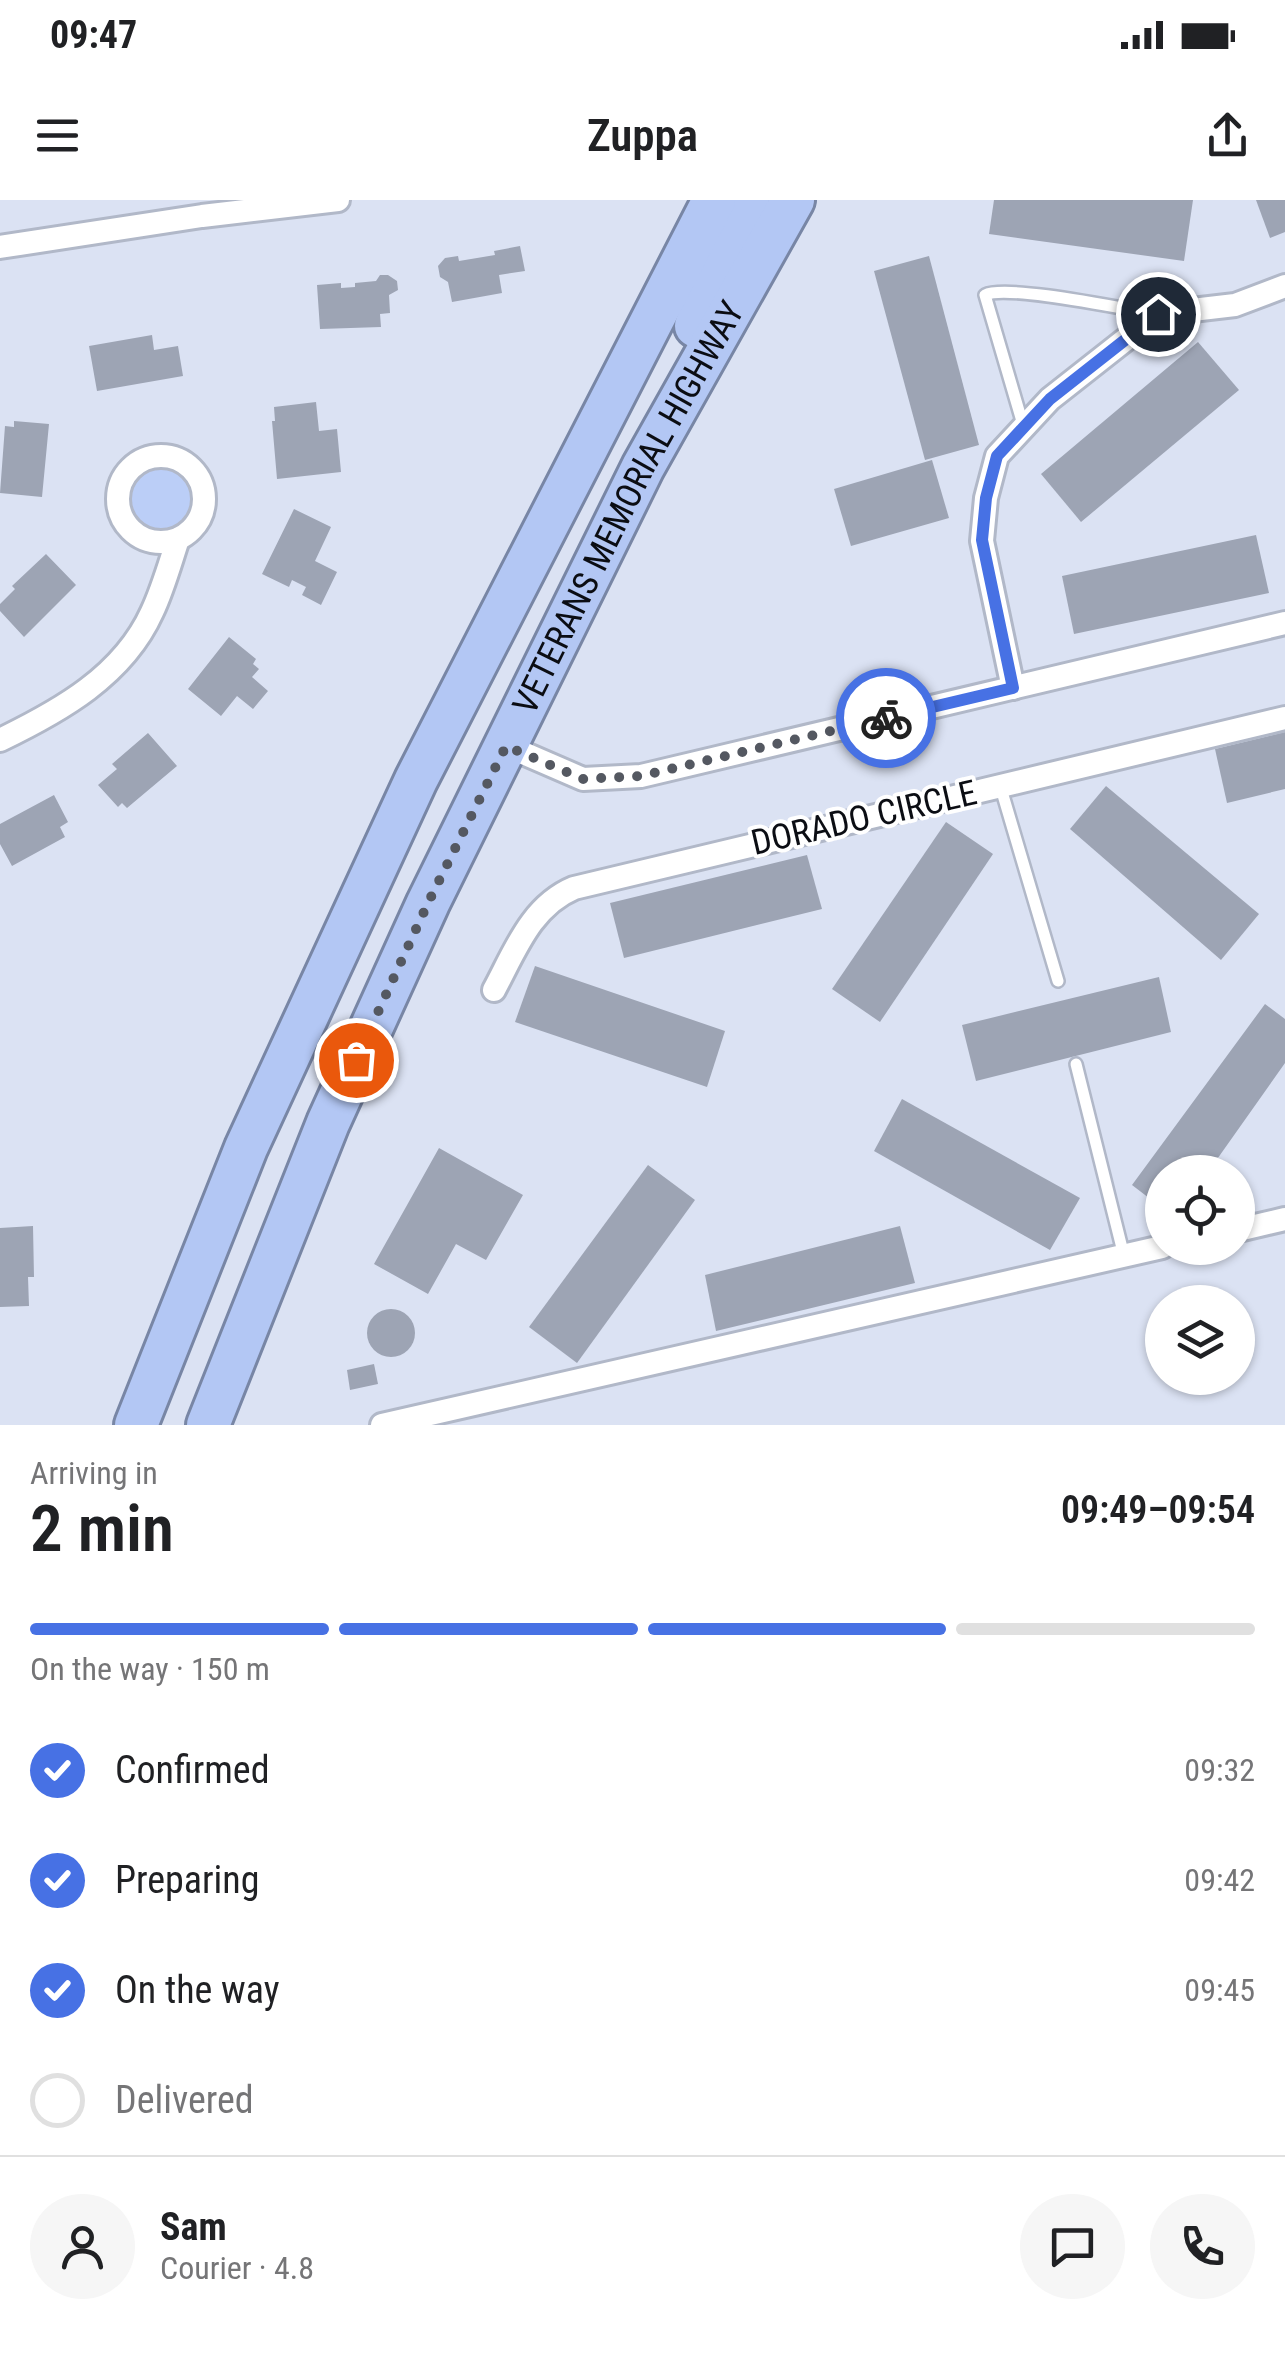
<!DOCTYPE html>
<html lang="en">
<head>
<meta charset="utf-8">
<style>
	:root { --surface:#fff; --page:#f6f6f6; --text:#202124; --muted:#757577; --line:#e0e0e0; --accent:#4771e4 }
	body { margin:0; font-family:"Roboto Condensed",sans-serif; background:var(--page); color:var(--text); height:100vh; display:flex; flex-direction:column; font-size:38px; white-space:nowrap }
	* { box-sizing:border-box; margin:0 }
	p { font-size:32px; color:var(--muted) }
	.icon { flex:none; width:55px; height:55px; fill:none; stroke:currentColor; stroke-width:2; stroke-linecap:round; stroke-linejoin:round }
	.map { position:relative; height:1225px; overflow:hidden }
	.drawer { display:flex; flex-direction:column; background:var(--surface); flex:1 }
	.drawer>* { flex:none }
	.fabs { position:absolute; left:1145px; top:955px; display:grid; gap:20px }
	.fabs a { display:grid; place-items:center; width:110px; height:110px; border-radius:50%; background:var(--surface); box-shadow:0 2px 8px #0004; font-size:50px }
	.pin { position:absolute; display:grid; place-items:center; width:85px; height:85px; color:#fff; margin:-42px; border:5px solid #fff; border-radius:50%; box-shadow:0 2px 10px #0007 }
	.courier { position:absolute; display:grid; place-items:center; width:100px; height:100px; margin:-50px; border:8px solid #4771e4; border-radius:50%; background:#fff; color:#222; box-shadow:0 2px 12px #0007 }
	.head em { font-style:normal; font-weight:600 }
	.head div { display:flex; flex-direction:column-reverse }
	.head { display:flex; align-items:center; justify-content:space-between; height:170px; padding:0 30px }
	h1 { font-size:65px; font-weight:600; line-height:75px }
	.bar { display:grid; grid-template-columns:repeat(4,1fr); gap:15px 10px; align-content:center; height:120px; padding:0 30px }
	.bar i { height:12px; border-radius:8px; background:var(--line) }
	.bar .active { background:var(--accent) }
	.bar p { grid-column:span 4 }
	.line { display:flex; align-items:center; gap:25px; padding:0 30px; border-top:2px solid var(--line) }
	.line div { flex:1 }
	.round { display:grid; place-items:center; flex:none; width:105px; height:105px; border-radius:52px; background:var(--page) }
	ol { padding:0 30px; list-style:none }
	li { display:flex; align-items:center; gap:30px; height:110px }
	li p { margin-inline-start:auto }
	li .icon { padding:10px; border-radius:50%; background:var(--accent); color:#fff; stroke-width:4 }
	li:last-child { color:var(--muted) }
	li i { width:55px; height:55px; border:5px solid var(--line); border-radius:50% }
	.status { display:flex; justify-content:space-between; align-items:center; height:70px; padding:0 50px; background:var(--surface); direction:ltr }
	.status svg { height:28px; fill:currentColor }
	header { display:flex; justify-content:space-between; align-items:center; height:130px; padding:0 30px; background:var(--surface); font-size:45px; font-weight:600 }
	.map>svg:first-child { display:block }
	.green { fill:#bbcef7 }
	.building { fill:#9da4b4 }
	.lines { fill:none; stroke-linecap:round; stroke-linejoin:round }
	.lane-casing { stroke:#b1b8c8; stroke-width:16 }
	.street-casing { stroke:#b1b8c8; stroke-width:28 }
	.highway-casing { stroke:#7886a5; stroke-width:48 }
	.lane { stroke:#fff; stroke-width:11 }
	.street { stroke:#fff; stroke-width:22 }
	.highway { stroke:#b3c7f4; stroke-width:42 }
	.done { stroke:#545861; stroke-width:10; stroke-dasharray:0 18 }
	.route { stroke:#4771e4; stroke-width:12 }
	.labels { text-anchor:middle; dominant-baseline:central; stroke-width:8; stroke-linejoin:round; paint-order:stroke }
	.street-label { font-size:35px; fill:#0b0d13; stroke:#fff }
</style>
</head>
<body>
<div class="status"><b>09:47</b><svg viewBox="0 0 49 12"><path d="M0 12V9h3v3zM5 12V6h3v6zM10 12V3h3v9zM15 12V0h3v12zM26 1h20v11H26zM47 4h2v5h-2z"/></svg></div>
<header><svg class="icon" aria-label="menu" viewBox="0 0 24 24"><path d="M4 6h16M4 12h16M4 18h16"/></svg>Zuppa<svg class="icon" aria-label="share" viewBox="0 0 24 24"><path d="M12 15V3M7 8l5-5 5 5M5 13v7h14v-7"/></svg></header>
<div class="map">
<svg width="1285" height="1225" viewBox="0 0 1285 1225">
	<rect width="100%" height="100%" fill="#dbe2f3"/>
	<circle class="green" cx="160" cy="299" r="31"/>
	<g class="building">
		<polygon points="994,0 1193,0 1184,61 989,34"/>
		<polygon points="1256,0 1285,0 1285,32 1270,38"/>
		<polygon points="520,46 525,71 499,75 502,93 452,102 448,82 440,77 438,66 445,58 458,56 459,61 495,55 494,51"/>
		<polygon points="929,56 979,245 925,260 874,71"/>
		<polygon points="380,75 388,75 397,81 398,90 389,95 390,113 380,114 381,127 320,129 317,85 341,83 341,88 355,87 355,83 376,81"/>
		<polygon points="152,135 154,150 178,146 183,176 97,191 89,146"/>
		<polygon points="1198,142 1239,190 1081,322 1041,274"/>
		<polygon points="316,202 319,231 337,229 341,272 277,279 272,221 275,221 274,207"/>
		<polygon points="14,221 49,224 42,297 0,293 5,226 14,227"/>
		<polygon points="932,260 949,318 851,346 834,289"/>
		<polygon points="294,309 331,327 315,361 337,372 321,405 302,395 306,387 292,380 289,387 262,374"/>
		<polygon points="1256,335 1269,393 1074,434 1062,376"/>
		<polygon points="46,354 76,385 24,437 0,411 0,404 15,389 12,386"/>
		<polygon points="229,437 256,459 253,464 259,469 252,477 268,491 253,509 237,496 221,516 188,489"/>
		<polygon points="1285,532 1285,589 1227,603 1215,549"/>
		<polygon points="148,533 177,566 127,608 122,603 118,607 98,585 117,569 112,564"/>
		<polygon points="1106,586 1259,714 1221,760 1070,629"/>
		<polygon points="54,595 68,622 60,627 65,637 12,666 0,644 0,624"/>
		<polygon points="946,622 993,654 880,822 832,789"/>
		<polygon points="807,655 822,709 624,758 610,703"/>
		<polygon points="535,766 725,831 707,887 515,822"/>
		<polygon points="1159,777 1171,832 976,881 962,825"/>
		<polygon points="1265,804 1285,819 1285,863 1208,972 1162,972 1162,1008 1132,985"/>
		<polygon points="902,899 1080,998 1050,1050 874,951"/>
		<polygon points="439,948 523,995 486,1060 456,1044 428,1094 374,1064"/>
		<polygon points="648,965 695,1000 577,1163 529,1127"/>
		<polygon points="33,1026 34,1077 28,1077 29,1106 0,1107 0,1028"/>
		<polygon points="900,1026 915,1083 716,1131 705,1075"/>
		<circle cx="391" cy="1133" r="24"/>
		<polygon points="374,1164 378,1184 350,1190 347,1170"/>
	</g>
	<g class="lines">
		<g class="lane-casing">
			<g id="lane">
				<path d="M1024,228l-39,-133c21,-11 139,14 170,19"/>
				<polyline points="1000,585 1058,781"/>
				<polyline points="1076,864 1124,1056"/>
			</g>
		</g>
		<g class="street-casing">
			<g id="street">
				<polyline points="0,47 202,16 338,0"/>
				<circle cx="161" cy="299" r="43"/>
				<polyline points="1013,488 982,341 986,298 997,256 1050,199 1158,114 1235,105 1285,86"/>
				<path d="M0,540c60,-29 123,-64 152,-128 11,-23 18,-49 26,-73"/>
				<polyline points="507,546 583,579 641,576 1285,423"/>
				<path d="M494,790c21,-39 37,-84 80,-102l711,-170"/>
				<polyline points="1238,1030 1285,1019"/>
				<polyline points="382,1225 1162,1047"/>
			</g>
		</g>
		<g class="highway-casing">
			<g id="highway">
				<polyline points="696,126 748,0"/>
				<polyline points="136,1225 246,948 416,580 714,0"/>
				<path id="s1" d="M208,1225l120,-302 100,-220 215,-436 150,-267"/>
			</g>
		</g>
		<use href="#lane" class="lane"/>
		<use href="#street" class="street"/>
		<use href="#highway" class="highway"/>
	</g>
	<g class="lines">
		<polyline class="done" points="356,860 428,703 506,546 583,579 641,576 886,518"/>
		<polyline class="route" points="886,518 1013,488 982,340 986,298 997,256 1050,199 1158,114"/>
	</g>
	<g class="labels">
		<g class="street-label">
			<text stroke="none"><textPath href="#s1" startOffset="1010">VETERANS MEMORIAL HIGHWAY</textPath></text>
			<text transform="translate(864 618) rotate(-13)">DORADO CIRCLE</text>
		</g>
	</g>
</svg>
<div class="fabs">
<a><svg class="icon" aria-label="locate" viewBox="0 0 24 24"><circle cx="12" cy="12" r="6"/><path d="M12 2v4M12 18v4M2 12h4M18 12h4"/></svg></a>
<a><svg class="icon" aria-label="layers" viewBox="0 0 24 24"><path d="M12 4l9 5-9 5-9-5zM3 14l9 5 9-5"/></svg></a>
</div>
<div class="pin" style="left:356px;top:860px;background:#ea580c"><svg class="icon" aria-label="bag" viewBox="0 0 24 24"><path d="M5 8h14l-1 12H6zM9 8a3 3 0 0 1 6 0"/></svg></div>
<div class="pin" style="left:1158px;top:114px;background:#1f2937"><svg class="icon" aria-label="home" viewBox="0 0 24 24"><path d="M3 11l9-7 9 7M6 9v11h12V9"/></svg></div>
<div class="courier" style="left:886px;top:518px"><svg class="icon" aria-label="bike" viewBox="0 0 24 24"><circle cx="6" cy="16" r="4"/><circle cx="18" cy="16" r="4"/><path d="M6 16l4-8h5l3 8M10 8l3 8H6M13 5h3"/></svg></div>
</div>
<section class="drawer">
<div class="head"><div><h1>2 min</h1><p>Arriving in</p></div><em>09:49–09:54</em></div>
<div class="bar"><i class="active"></i><i class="active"></i><i class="active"></i><i></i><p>On the way · 150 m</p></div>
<ol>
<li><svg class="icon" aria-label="check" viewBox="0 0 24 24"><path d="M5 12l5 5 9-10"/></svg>Confirmed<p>09:32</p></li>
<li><svg class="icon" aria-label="check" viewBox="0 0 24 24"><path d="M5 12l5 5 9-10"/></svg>Preparing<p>09:42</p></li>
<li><svg class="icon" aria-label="check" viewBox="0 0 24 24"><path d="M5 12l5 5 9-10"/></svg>On the way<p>09:45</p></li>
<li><i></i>Delivered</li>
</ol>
<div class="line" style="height:180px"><a class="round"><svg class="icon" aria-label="person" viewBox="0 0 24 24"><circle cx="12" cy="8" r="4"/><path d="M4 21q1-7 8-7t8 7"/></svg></a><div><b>Sam</b><p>Courier · 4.8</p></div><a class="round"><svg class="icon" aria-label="chat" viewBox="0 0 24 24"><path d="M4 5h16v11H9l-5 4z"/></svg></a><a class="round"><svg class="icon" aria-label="phone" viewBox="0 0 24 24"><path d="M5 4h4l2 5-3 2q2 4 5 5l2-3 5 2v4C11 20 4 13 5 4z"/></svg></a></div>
</section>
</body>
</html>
